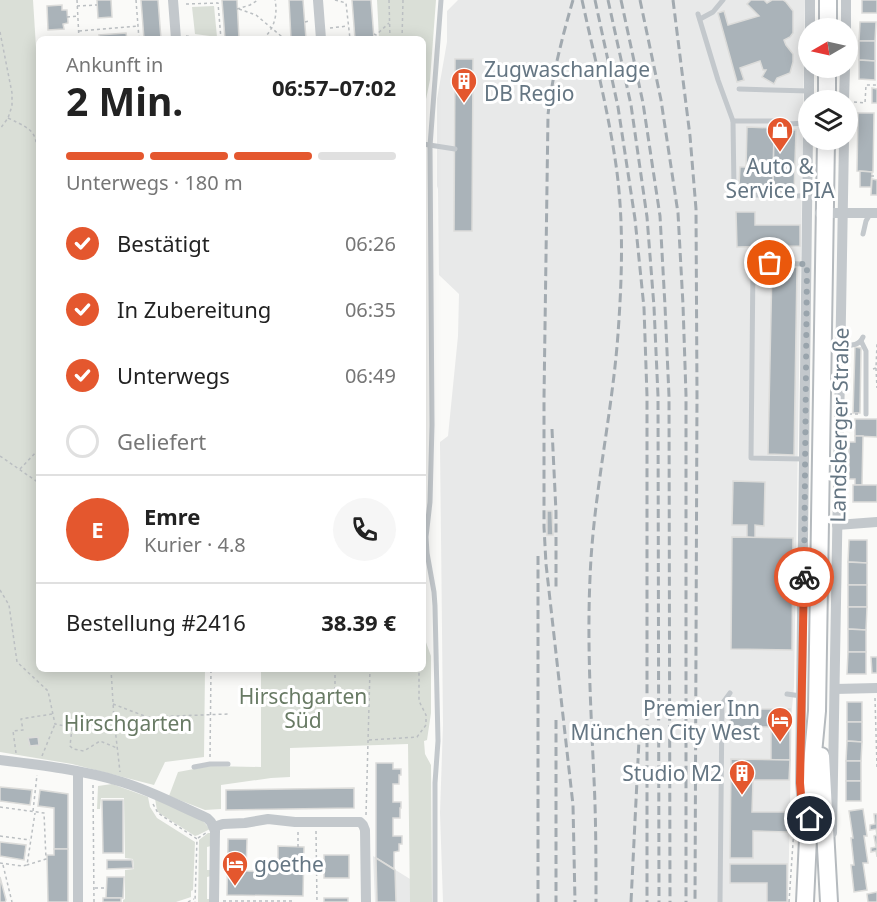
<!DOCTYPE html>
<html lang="de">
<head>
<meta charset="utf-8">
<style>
	:root { --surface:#fff; --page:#f6f6f6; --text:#222; --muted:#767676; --line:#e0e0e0; --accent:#e4572e }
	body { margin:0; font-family:"Noto Sans",sans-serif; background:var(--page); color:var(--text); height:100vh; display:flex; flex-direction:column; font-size:22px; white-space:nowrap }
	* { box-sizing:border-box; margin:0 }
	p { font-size:20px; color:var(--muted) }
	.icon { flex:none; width:33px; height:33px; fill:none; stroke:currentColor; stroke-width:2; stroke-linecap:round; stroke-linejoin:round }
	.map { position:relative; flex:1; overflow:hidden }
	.panel { position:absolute; left:36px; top:36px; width:390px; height:636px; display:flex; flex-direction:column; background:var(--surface); border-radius:9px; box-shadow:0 3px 15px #0003 }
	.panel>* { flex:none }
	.needle { width:39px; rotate:261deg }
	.buttons { position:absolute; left:798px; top:18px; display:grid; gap:12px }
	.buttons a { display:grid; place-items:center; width:60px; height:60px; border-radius:50%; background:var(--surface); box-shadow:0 3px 15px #0003; font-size:30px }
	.pin { position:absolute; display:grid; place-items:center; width:51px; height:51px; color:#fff; margin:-26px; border:3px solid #fff; border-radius:50%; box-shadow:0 2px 6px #0007 }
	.courier { position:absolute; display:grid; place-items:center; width:60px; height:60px; margin:-30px; border:4px solid #e4572e; border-radius:50%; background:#fff; color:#222; box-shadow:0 2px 8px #0007 }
	.head em { font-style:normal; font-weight:700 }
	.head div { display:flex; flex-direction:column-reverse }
	.head { display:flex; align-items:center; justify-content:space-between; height:102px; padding:0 30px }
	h1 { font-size:39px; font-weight:700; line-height:45px }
	.bar { display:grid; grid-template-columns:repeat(4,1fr); gap:9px 6px; align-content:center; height:72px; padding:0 30px }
	.bar i { height:8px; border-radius:4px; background:var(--line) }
	.bar .active { background:var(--accent) }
	.bar p { grid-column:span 4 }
	.line { display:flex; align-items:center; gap:15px; padding:0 30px; border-top:2px solid var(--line) }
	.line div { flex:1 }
	.round { display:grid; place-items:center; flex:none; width:63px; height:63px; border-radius:32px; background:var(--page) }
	ol { padding:0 30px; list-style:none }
	li { display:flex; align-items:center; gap:18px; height:66px }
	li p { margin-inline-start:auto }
	li .icon { padding:6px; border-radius:50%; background:var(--accent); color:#fff; stroke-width:4 }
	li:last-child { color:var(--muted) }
	li i { width:33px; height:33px; border:3px solid var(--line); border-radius:50% }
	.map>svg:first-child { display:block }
	.built { fill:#e8e9e9 }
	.green { fill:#dadfd7 }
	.building { fill:#aab3b9; stroke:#dcdcda; stroke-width:1.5 }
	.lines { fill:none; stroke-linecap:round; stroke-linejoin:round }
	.primary-casing { stroke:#b5babe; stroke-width:20 }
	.path { stroke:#bbbfc2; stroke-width:1.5; stroke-dasharray:3 3; stroke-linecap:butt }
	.service { stroke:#c3c8cc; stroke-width:5 }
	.minor { stroke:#c3c8cc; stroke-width:10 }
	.primary { stroke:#fff; stroke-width:16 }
	.rail { stroke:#a2aab0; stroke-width:3; stroke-dasharray:9 4.5; stroke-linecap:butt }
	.done { stroke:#99a4ac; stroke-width:6; stroke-dasharray:0 10.8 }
	.route { stroke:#e4572e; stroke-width:8 }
	.labels { text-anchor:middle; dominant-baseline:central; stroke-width:6; stroke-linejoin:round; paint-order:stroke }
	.poi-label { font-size:21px; fill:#657683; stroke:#fff; text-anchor:start }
	.street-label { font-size:21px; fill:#657683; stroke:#fff }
	.park-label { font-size:21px; fill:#687a64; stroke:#fff }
</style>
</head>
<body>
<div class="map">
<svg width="877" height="902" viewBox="0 0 877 902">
	<rect width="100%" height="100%" fill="#fafaf8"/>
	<g class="built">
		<polygon points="458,0 805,0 794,687 792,708 788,902 443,902 440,813 443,725 440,442 448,436 458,336 459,294 439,275 438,189 437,186 437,99 447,42 447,11"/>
		<polygon points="373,856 410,879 410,902 375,902"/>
	</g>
	<g class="green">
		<polygon points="0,0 33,0 39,94 39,669 205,669 204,757 165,762 154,785 72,764 0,752"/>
		<polygon points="377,0 436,0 430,80 423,114 423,39 379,39"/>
		<polygon points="214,6 217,37 195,34 192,7"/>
		<polygon points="423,151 426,190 423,318"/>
		<polygon points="423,634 431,656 431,713 427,740 424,741 425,754 431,765 432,902 410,902 408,744 290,748 290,777 271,778 221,785 221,809 205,810 169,796 178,772 210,766 261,767 261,669 423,669"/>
		<polygon points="112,784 148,797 150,807 157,818 195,842 193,890 191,891 191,897 176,902 123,902 123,900 125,899 125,870 134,869 133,859 125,858 124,798 101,798 100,809 97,809 98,786"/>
		<polygon points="155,799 202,820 210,829 198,835 195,836 159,813 157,810"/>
		<polygon points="208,833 211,833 211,846 207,847 207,870 211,870 211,876 207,877 207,899 211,899 211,902 198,902 199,840"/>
	</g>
	<g class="building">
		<polygon points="97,0 111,0 112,17 98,18"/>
		<polygon points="141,0 158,0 161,39 144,39"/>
		<polygon points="222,0 237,0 239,39 225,39"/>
		<polygon points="289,0 303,0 306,39 291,39"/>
		<polygon points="352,0 371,0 374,39 355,39"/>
		<polygon points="751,0 764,0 767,3 772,0 783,0 786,2 793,11 793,33 790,37 784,40 786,45 793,54 793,62 790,73 777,78 774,84 762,77 766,70 763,70 760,61 740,68 744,80 737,82 718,13 724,11 728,25 759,16 747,4"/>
		<rect x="862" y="0" width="15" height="13"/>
		<polygon points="62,5 62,10 67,10 68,23 63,24 64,29 48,30 47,6"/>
		<polygon points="860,22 876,22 875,41 859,41"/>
		<polygon points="126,33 127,39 100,39 99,35"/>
		<polygon points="859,41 875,41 875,61 859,60"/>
		<polygon points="455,59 473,59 472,231 454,231"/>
		<polygon points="859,60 875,61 875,80 859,79"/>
		<polygon points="872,88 877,89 877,103 872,103"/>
		<polygon points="858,113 874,113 873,172 857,171"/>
		<polygon points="747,127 774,128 773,186 739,185 740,167 746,167"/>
		<polygon points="774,129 796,130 794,193 773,192"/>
		<polygon points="860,171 872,172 871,187 860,187"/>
		<polygon points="872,179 877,180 877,195 871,195"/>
		<polygon points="736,212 755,212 755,225 800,225 800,246 737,247"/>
		<polygon points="772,267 797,267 794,455 768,454"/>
		<polygon points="855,347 861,348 860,413 853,413"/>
		<polygon points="855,419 877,419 877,437 855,436"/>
		<polygon points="855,436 863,436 862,485 855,485 855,479 849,479 849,442 855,442"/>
		<polygon points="733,481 765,482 764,526 755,525 755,538 747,537 747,525 732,525"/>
		<rect x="853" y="485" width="24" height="17"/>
		<polygon points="547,511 552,511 553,535 547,535"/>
		<polygon points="732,537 793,538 792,650 731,649"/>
		<polygon points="849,540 867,540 867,563 848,562"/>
		<polygon points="848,562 867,563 867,585 848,585"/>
		<rect x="848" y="585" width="19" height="22"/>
		<polygon points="848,607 867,607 866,630 848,629"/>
		<polygon points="848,629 866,630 866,652 848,652"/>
		<polygon points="848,652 866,652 866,674 847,674"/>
		<polygon points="871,657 877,657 877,673 872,673"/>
		<rect x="847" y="702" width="15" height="20"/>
		<polygon points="730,709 790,709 790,760 771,760 771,727 730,727"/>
		<polygon points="847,722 862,722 862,742 847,741"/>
		<polygon points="38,737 39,745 30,746 28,738"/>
		<polygon points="847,741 862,742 861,761 846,761"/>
		<polygon points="731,759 790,760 789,780 753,780 752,812 788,812 788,832 753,831 753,858 730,858"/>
		<rect x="846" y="761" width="15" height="20"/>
		<polygon points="376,763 393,763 393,769 401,769 401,775 399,775 399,784 393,784 393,802 401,802 401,808 400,808 400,818 393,818 393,836 402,836 402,844 399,844 399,851 394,852 394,869 376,858"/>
		<rect x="846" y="781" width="15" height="20"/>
		<polygon points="0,787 32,790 30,805 0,801"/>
		<polygon points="354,788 354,808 226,810 226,790"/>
		<polygon points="40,790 68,794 68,849 54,849 54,808 38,806"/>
		<polygon points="102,800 123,800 123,853 103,853"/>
		<polygon points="863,809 867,836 864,836 868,863 863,863 867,890 854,892 851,865 854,865 851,838 853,838 849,811"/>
		<polygon points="874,814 877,814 877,857 876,851 871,852 871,848 876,847 874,836 877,835 876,829 870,830 870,825 875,824"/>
		<polygon points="228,839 247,839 246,871 278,872 278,846 304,847 303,896 227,895"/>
		<polygon points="0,842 26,845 24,860 0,856"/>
		<polygon points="54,849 68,849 68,902 48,902 47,855 54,855"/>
		<rect x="324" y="855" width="25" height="23"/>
		<polygon points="376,858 395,870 396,902 377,902"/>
		<polygon points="107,860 132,860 133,868 107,869"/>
		<polygon points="730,864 787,864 787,902 767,902 767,883 730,883"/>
		<polygon points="0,877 6,900 5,902 0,902"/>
		<polygon points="107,877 124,877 123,898 106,898"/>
		<polygon points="877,892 877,902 868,902 867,894"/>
		<rect x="103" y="898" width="18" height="4"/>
		<rect x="324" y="898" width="24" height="4"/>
	</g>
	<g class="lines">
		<g class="primary-casing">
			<g id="primary">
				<polyline points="828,28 828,0"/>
				<polyline points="827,100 827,68"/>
				<polyline points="821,756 829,902"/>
				<polyline points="805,902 811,775 817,711 826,140"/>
			</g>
		</g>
		<g class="path">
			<polyline points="77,0 79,39"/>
			<polyline points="136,0 139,39"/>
			<polyline points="335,0 346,3 350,39"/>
			<polyline points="389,0 390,39"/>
			<polyline points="186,4 218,3 221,39"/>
			<polyline points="77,6 97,5"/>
			<polyline points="237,9 250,5 258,0"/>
			<polyline points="239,9 256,15 281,36 283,39"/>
			<polyline points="67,17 78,16"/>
			<polyline points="305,22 309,21"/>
			<polyline points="330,28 348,26"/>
			<polyline points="79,31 138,26"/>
			<polyline points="0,32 12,93 12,106 8,118 0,129"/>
			<polyline points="374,34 376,35 389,23"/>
			<polyline points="186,36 203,39"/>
			<path d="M263,39c11,-10 15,-24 12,-39"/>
			<polyline points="402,39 403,0"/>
			<polyline points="854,102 865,103 866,85 877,85"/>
			<path d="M8,118c30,14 27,14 31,46"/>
			<polyline points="871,176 877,176"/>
			<polyline points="876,368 877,388"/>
			<polyline points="873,369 876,368 877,344"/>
			<polyline points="849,414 859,414"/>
			<polyline points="0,456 39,483"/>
			<polyline points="20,469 39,449"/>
			<polyline points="0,590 9,605 17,662 48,691 55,724 76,728 94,722 114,719"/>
			<polyline points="111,669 114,719 120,772"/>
			<polyline points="335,669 335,697 369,697"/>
			<polyline points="875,698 877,767"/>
			<polyline points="113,704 147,717 228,714"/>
			<polyline points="72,728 70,746 73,749 84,751 100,741 117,748"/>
			<polyline points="369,740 417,737 426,725 426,715 419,701 419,669"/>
			<polyline points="16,753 13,731 23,730 21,719 52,714"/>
			<polyline points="42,756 55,724"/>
			<polyline points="210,757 211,669"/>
			<polyline points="93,785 94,902"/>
			<polyline points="153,804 158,813 197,839 195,902"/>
			<polyline points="0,807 44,813 46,859 27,865"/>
			<polyline points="33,811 37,775"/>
			<polyline points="366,815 370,669"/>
			<polyline points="316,831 317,902"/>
			<polyline points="0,836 30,840"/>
			<polyline points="198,838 206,833"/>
			<polyline points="298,847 298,832"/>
			<polyline points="0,863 22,866 27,865 35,813"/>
			<polyline points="3,865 12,902"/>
			<polyline points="95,888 106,888"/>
			<polyline points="223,901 292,901"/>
			<polyline points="188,902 194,899"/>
			<polyline points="789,902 795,813"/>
		</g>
		<g class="service">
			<polyline points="698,14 718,80 733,121 778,121 786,124 808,123"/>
			<polyline points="700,19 713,12 723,0"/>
			<polyline points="739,89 809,91"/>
			<polyline points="733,121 734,189 738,194 747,195 808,196"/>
			<polyline points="423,144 455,149"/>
			<polyline points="863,234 866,221 870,214"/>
			<polyline points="861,341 866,351 866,414"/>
			<path d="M840,345c9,0 19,2 23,-8"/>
			<polyline points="804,459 751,458 753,263 807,264"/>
			<polyline points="787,694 801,696"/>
			<polyline points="194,767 210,764 228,764"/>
			<polyline points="435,902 435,783 438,741 435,606 434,592 427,553 426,537 430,502 432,425 430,146 441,0"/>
			<polyline points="720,902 722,704 730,693"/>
		</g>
		<g class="minor">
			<polyline points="173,0 176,39"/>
			<polyline points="318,0 321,39"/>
			<polyline points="810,28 810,0"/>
			<polyline points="846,28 846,0"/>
			<polyline points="809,100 809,68"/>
			<polyline points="844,100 845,68"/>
			<polyline points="820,213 877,213"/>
			<polyline points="837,525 877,522"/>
			<polyline points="835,689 877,688"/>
			<path d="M0,760c41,5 83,10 122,22 30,9 57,24 85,36l4,4 4,9 -1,71"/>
			<polyline points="78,772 78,902"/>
			<polyline points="806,812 802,806 800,783 808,133"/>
			<polyline points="214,827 223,824 245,823 268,819 295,822 360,822 363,825 365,830 366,902"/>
			<polyline points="832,833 844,140"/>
		</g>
		<use href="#primary" class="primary"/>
		<g class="rail">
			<path d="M573,0c-11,38 -21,76 -25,115l-4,283v129l2,37 27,241 2,97"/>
			<path d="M582,0c12,55 26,110 34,165 8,56 6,113 2,169 -6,82 -25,162 -28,244 -3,67 1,134 4,201 2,41 2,82 2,123"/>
			<polyline points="595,0 618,107 635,219 644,308 647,396 647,902"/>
			<polyline points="608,0 631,105 647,217 654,307 658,396 659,902"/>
			<polyline points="621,0 643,103 660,216 665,306 669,396 670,902"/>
			<polyline points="640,0 661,100 678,213 683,305 686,395 686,902"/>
			<polyline points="673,0 690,136 696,209 697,395 695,902"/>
			<polyline points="552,429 556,512 556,588"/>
			<polyline points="538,556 538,902"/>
			<polyline points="556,720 556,902"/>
			<polyline points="631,902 639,740"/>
		</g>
	</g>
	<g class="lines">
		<polyline class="done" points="770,263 807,264 804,577"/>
		<polyline class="route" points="804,577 800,783 802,806 810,819"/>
	</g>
	<defs>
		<g id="building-pin" transform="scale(1.35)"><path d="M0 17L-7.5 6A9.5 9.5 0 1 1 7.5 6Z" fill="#e4572e" stroke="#fff"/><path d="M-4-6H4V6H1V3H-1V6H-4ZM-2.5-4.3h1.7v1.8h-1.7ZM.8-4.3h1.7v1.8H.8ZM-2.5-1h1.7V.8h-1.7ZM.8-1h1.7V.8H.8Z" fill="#fff"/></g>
		<g id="shop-pin" transform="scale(1.35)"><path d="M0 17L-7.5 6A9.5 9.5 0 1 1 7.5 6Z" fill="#e4572e" stroke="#fff"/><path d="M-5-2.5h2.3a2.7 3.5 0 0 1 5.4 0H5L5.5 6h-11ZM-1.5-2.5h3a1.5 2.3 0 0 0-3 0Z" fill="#fff"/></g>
		<g id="hotel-pin" transform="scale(1.35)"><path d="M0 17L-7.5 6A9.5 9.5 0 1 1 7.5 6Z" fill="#e4572e" stroke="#fff"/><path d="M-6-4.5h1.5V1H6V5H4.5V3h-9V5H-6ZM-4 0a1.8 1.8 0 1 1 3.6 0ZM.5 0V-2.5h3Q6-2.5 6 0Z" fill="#fff"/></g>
	</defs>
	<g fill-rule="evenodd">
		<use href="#building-pin" x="464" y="81"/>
		<use href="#shop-pin" x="780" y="130"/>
		<use href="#hotel-pin" x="780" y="720"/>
		<use href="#building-pin" x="742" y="773"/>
		<use href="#hotel-pin" x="235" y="864"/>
	</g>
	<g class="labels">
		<g class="poi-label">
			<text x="484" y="69">Zugwaschanlage<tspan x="484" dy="24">DB Regio</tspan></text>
			<text x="780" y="166" text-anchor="middle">Auto &amp;<tspan x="780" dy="24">Service PIA</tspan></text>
			<text x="760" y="708" text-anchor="end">Premier Inn<tspan x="760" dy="24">München City West</tspan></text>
			<text x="722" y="773" text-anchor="end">Studio M2</text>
			<text x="254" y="864">goethe</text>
		</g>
		<g class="street-label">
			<text transform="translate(839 425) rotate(-89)">Landsberger Straße</text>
		</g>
		<g class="park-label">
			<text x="303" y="696">Hirschgarten<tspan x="303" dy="24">Süd</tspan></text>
			<text x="128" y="723">Hirschgarten</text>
		</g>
	</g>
</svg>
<div class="buttons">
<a><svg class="needle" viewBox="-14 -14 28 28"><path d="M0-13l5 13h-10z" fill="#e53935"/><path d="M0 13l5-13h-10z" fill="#767676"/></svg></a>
<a><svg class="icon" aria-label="layers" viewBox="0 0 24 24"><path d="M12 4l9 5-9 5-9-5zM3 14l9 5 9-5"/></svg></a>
</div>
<div class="pin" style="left:770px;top:263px;background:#ea580c"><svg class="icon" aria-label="bag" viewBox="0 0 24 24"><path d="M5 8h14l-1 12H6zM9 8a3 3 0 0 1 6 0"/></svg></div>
<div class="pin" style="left:810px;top:819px;background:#1f2937"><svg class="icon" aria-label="home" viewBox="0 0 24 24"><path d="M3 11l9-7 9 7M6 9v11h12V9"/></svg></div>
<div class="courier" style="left:804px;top:577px"><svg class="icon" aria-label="bike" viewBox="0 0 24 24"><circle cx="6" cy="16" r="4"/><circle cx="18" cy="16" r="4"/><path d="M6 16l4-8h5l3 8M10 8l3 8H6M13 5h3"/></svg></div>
<section class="panel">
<div class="head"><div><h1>2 Min.</h1><p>Ankunft in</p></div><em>06:57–07:02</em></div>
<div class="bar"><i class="active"></i><i class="active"></i><i class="active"></i><i></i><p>Unterwegs · 180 m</p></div>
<ol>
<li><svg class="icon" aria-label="check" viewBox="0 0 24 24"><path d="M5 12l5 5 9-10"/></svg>Bestätigt<p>06:26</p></li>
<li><svg class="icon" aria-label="check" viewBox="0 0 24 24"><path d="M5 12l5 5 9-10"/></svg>In Zubereitung<p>06:35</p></li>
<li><svg class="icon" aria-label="check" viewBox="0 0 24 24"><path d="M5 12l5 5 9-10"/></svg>Unterwegs<p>06:49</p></li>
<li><i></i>Geliefert</li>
</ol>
<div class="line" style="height:108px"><b class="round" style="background:var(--accent);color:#fff">E</b><div><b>Emre</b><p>Kurier · 4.8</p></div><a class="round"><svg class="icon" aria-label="phone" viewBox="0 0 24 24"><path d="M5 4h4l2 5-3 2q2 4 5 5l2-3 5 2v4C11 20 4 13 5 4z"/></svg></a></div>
<div class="line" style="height:78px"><div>Bestellung #2416</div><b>38.39 €</b></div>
</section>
</div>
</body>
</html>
